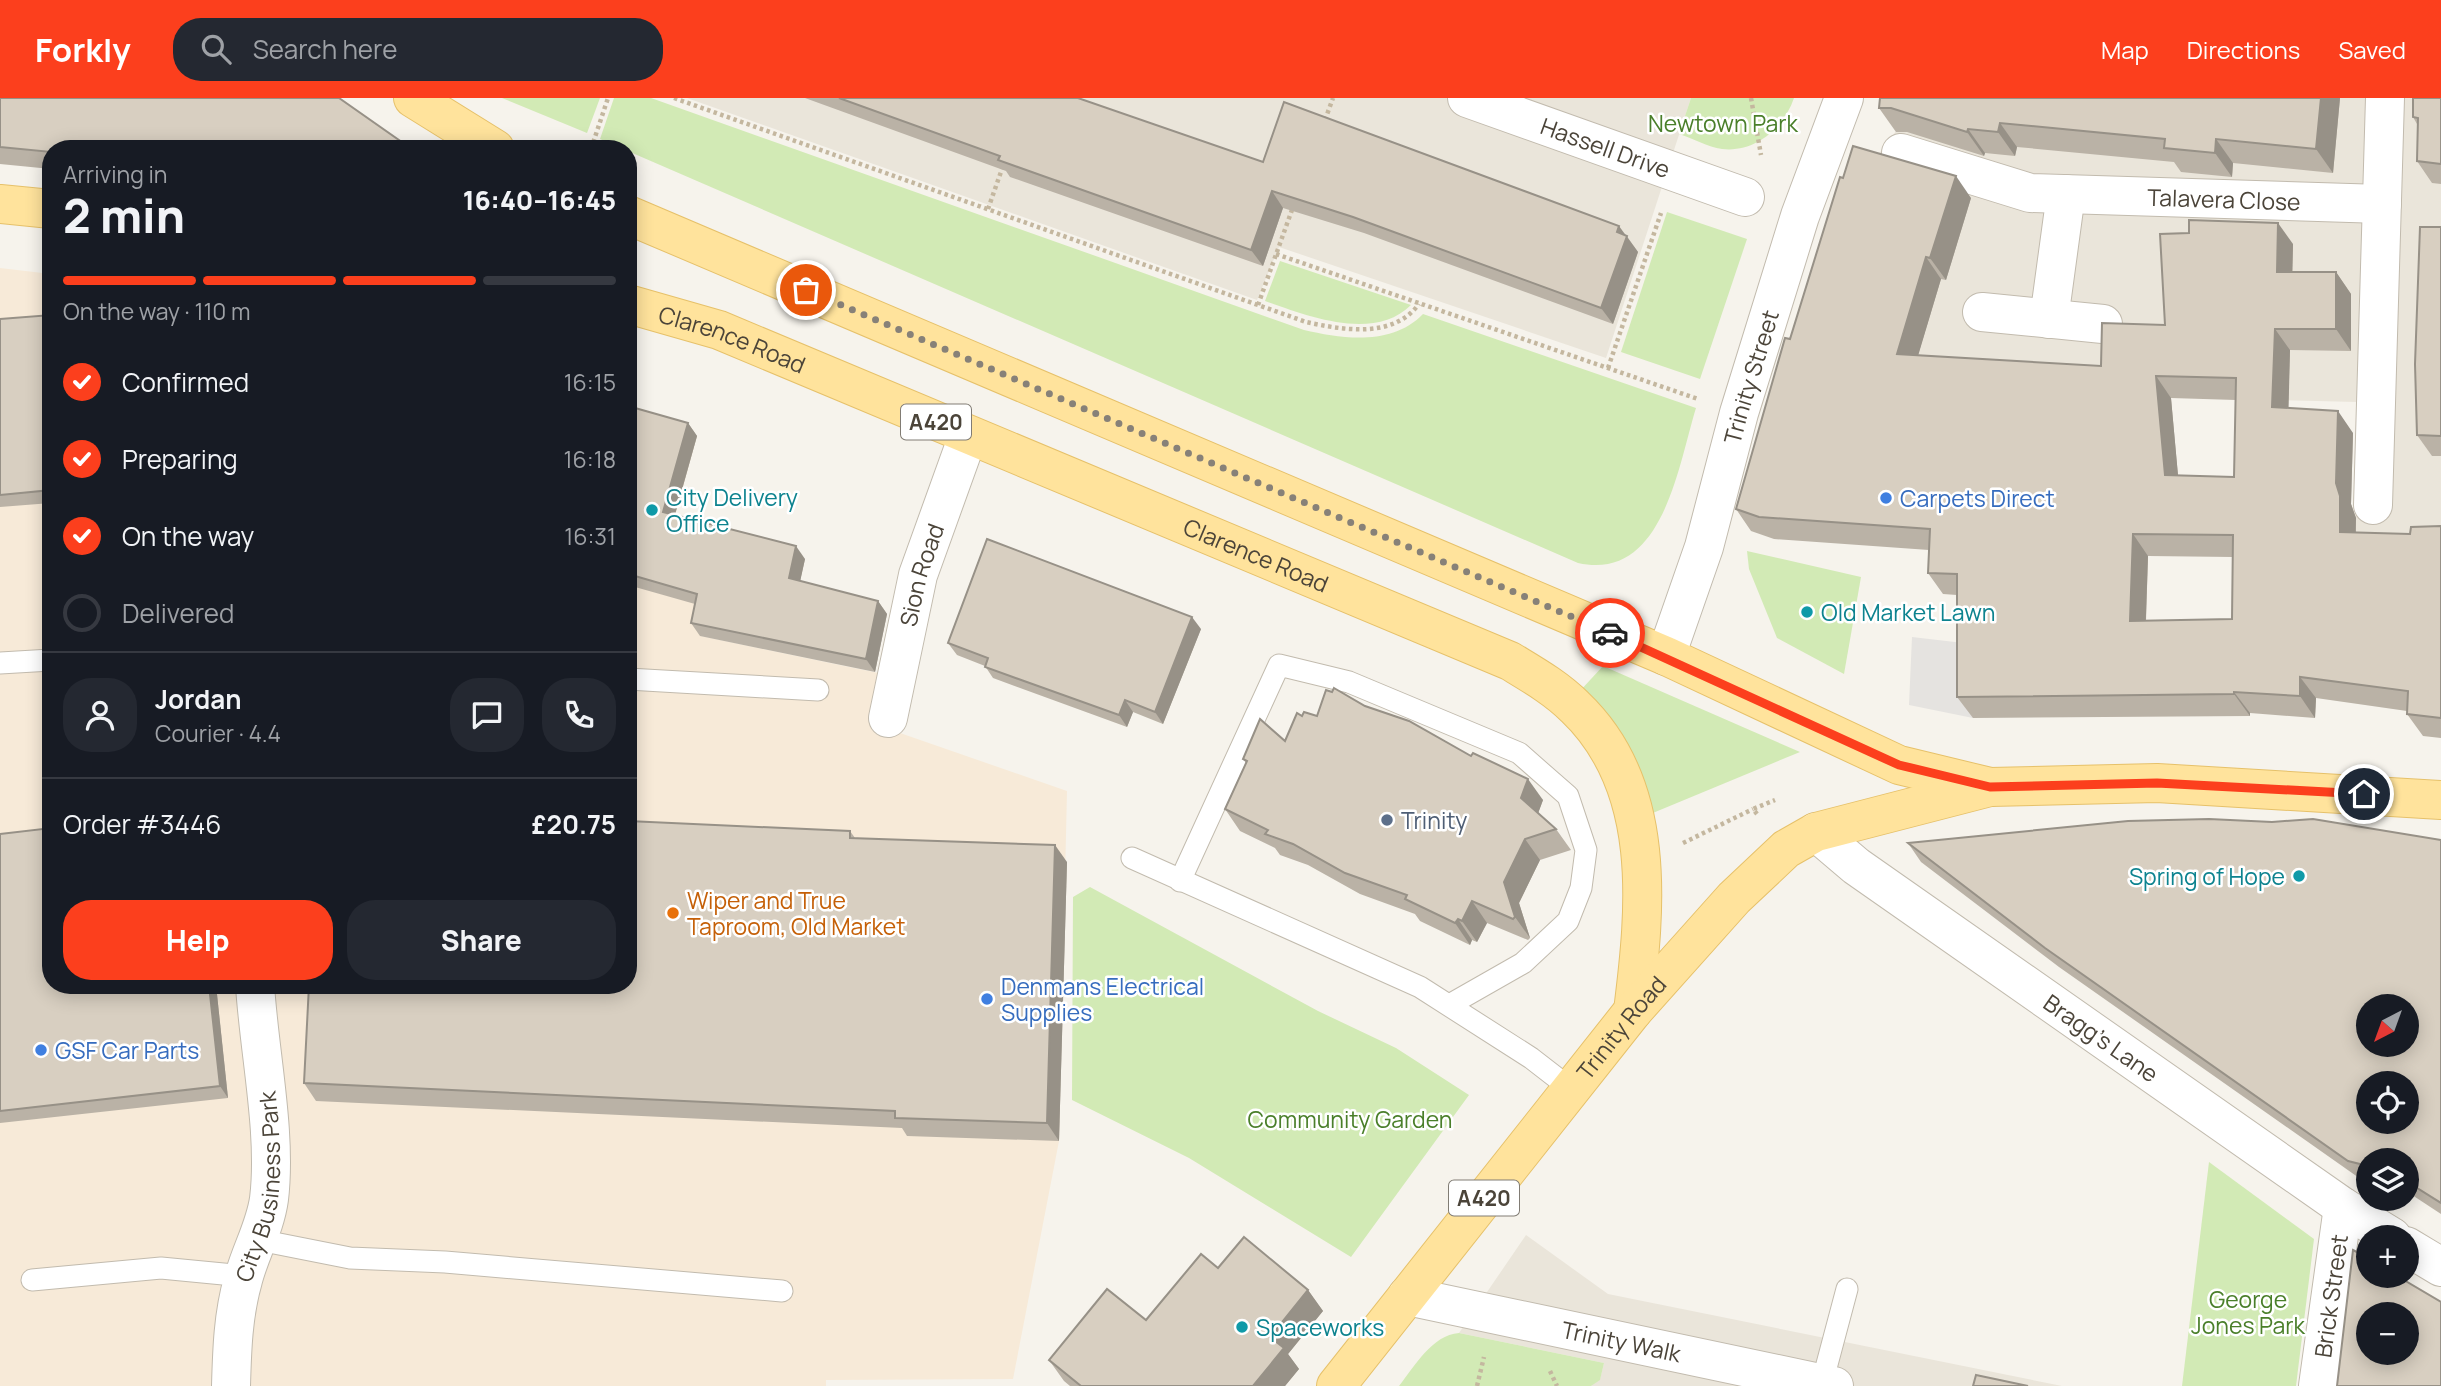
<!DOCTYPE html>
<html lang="en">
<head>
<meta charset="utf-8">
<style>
	:root { --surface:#171b24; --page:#242831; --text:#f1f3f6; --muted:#9ea1a6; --line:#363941; --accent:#fc3f1d }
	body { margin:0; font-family:Manrope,sans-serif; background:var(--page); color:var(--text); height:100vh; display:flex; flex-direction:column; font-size:26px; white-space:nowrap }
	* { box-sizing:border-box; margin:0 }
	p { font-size:23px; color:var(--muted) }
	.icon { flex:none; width:38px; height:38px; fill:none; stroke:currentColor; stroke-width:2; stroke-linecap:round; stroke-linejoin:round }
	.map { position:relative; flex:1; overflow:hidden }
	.drawer { position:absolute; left:42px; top:42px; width:595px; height:854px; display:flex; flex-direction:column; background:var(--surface); border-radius:28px; box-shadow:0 4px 18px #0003 }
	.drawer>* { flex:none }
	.needle { width:46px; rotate:221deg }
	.controls { position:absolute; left:2356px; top:896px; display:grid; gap:14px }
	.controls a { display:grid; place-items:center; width:63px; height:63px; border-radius:50%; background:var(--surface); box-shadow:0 4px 18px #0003; font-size:35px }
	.pin { position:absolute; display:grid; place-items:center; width:60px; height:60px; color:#fff; margin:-30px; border:4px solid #fff; border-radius:50%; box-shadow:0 2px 7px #0007 }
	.courier { position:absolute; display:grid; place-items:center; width:70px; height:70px; margin:-35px; border:5px solid #fc3f1d; border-radius:50%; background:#fff; color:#222; box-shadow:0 2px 9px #0007 }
	.summary em { font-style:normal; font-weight:800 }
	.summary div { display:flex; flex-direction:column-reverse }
	.summary { display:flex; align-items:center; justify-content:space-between; height:119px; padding:0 21px }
	h1 { font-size:46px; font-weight:800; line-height:52px }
	.bar { display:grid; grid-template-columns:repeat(4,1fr); gap:10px 7px; align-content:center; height:84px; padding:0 21px }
	.bar i { height:9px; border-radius:5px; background:var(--line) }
	.bar .active { background:var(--accent) }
	.bar p { grid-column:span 4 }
	.line { display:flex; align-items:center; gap:18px; padding:0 21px; border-top:2px solid var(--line) }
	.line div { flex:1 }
	.round { display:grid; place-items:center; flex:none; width:74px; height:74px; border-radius:28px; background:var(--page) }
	ol { padding:0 21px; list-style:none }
	li { display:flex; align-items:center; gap:21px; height:77px }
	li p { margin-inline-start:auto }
	li .icon { padding:7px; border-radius:50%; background:var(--accent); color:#fff; stroke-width:4 }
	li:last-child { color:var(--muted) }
	li i { width:38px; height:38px; border:4px solid var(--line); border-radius:50% }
	.action { display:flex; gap:14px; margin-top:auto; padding:14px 21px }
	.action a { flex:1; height:80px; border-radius:28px; background:var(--accent); color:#fff; font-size:28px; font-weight:800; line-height:80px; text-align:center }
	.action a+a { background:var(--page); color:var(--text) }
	header { display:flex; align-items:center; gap:42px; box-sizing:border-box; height:98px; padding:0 35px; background:var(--accent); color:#fff }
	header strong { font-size:33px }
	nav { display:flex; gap:38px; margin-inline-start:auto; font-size:24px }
	.search { width:490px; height:63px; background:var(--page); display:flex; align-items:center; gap:18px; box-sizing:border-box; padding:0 24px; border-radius:28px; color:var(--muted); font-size:26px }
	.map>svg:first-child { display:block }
	.residential { fill:#eae5da }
	.commercial { fill:#f7ead8 }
	.green { fill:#d2eab5 }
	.parking { fill:#e5e3e0 }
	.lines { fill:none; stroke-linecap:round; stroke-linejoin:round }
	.service-casing { stroke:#c2bbae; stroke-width:23 }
	.minor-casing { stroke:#c2bbae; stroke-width:40 }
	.primary-casing { stroke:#e6c16a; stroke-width:40 }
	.path { stroke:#c4b79f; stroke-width:4.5; stroke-dasharray:3.5 3.5; stroke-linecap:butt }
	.service { stroke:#fff; stroke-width:21 }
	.minor { stroke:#fff; stroke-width:38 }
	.primary { stroke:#ffe39c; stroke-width:38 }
	.wall { fill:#bab2a6; fill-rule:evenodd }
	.shaded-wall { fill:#979187 }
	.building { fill:#d8cfc1; stroke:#979187; stroke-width:2; fill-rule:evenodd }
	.done { stroke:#878178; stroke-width:7; stroke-dasharray:0 12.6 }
	.route { stroke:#fc3f1d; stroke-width:9 }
	.shop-dot { fill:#3f7fe0; stroke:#fff; stroke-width:2.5 }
	.culture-dot { fill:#0f9aa8; stroke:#fff; stroke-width:2.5 }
	.service-dot { fill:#5c6f8a; stroke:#fff; stroke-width:2.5 }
	.food-dot { fill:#e8710a; stroke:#fff; stroke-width:2.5 }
	.labels { text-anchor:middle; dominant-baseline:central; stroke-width:5; stroke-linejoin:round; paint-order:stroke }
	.shield { fill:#fff; stroke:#817c74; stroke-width:2 }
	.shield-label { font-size:21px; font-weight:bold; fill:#4b4439 }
	.park-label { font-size:23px; fill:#4a7f2a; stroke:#fff }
	.street-label { font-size:23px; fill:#4b4439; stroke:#fff }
	.culture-label { font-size:23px; fill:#0d838f; stroke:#fff; text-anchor:start }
	.shop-label { font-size:23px; fill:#366cbe; stroke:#fff; text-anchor:start }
	.service-label { font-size:23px; fill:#4e5e75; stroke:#fff; text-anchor:start }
	.food-label { font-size:23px; fill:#c56008; stroke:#fff; text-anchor:start }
</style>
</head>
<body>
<header>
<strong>Forkly</strong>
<div class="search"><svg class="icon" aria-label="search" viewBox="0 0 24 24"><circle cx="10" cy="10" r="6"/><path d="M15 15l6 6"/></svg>Search here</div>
<nav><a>Map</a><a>Directions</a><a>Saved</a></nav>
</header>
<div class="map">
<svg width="2441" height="1288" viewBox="0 0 2441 1288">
	<rect width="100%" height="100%" fill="#f6f3ec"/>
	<g class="residential">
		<polygon points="687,0 1691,0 1606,260 1279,149 1257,202"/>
		<polygon points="1900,0 2441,0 2441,450 2354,450 2357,304 2193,300 1801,262 1868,70 1896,33"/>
		<polygon points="1526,1137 1608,1196 2062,1288 1591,1288 1600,1281 1604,1265 1459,1235"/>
	</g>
	<polygon class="commercial" points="0,170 51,176 51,887 628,887 628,318 697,338 654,494 706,508 701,538 888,577 877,627 1067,693 1059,1043 1013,1281 826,1282 826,1288 0,1288"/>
	<g class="green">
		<polygon points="502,0 600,0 587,35"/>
		<path d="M614,0h37l653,232c39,9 88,16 119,-16l273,94c-18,58 -33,174 -118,155l-978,-424z"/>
		<path d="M1691,0h103c-10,30 -39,55 -72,51 -14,-2 -30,-11 -43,-15z"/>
		<polygon points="1667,114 1747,141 1700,281 1621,254"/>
		<path d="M1280,163l131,44c-37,37 -104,11 -146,-4z"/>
		<polygon points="1747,453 1861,479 1844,576 1777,540 1749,471"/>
		<polygon points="1603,568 1800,654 1648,717 1579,594"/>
		<polygon points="1090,789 1318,913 1396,950 1469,997 1351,1159 1189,1060 1072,1002 1073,799"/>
		<polygon points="2209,1064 2314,1141 2296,1288 2182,1288"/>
		<path d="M1459,1235l145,30 -4,17 -9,6h-192c16,-20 33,-51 60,-53z"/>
	</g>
	<polygon class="parking" points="1912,539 1972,546 1973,620 1909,607"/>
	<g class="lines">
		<g class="service-casing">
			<g id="service">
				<polyline points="0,565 51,562"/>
				<polyline points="628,581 818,592"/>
				<polyline points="1132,760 1420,889 1531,960 1571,991"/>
				<polyline points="1180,783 1279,567 1349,584 1519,655 1568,698 1586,752 1581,790 1568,823 1523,865 1451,906"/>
				<polyline points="259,1142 350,1160 445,1164 782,1193"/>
				<polyline points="32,1182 161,1170 244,1178"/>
				<polyline points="1822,1285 1847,1191"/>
			</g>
		</g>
		<g class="minor-casing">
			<g id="minor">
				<path id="s1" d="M1467,0l278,99"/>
				<path id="s2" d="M1901,55l129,40 352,11"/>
				<polyline points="1982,214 2103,226"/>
				<polyline points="2049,221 2066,96"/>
				<polyline points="2373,407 2385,0"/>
				<path id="s3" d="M1666,558l38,-109 35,-134 61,-197 44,-118"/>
				<path id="s4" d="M888,620l30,-143 50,-139"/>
				<path id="s5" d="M1816,734l40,34 487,341 49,30"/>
				<polyline points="2406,1148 2441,1169"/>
				<path id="s6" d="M1407,1198l427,90"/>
				<path id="s7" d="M231,1288c1,-36 2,-71 12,-106 7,-28 22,-52 26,-81 8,-66 -10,-147 -14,-214"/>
				<path id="s8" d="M2318,1288l25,-179"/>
			</g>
		</g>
		<g class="primary-casing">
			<g id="primary">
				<polyline points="413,0 495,51"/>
				<polyline points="0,106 51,111"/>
				<polyline points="628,117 1666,558 1899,667 1990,689"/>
				<path id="s9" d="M628,206l91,26 791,331c23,14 46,27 65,46 83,79 71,201 58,304"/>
				<path id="s10" d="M1336,1288l297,-375 101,-113 52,-49 30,-17 174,-45 167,-4 284,17"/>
			</g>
		</g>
		<g class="path">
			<path d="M674,0l632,224c37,8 87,17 113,-18"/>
			<polyline points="1751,0 1761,57"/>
			<polyline points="1325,22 1333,0"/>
			<polyline points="591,51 608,0"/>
			<polyline points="988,111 1003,68"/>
			<polyline points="1276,156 1698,301"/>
			<polyline points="1258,207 1293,109"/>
			<polyline points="1608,270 1661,115"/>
			<polyline points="1757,716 1753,711 1775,702"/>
			<polyline points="1683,745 1753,711"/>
			<polyline points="1550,1273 1557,1288"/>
			<polyline points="1477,1288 1484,1259"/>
		</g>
		<use href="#service" class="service"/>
		<use href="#minor" class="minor"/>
		<use href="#primary" class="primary"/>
	</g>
	<g class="wall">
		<polygon points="0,0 51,51 51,71 0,66"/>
		<polygon points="805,0 1078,0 1263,64 1626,137 1638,154 1613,226 1364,135 1283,110 1263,168 1010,79 1006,73"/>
		<polygon points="2340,0 2333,75 2233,65 2232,79 2181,74 2174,64 2017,49 2015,58 1985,55 1984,58 1907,34 1896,34 1879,10"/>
		<polygon points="2441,0 2441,86 2432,85 2417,63 2417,26 2413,19"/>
		<path d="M1971,100l-25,82 -5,-1 -23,76 183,11 192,-122 -1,28h44l15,22v57l-61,-1 -2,58 65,25 -2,71 5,14v15l54,1 31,-8v212l-18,-2 -16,-22v-3l-91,-13 -1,20 -65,-5v3l-277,2 -16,-21v-102l-14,-1 -15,-21 1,-23 -155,-11 -23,-8 -15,-22 54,-170zM2171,300l65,2 -2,77 -56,-1zM2148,458l85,1 -1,62 -86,2z"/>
		<polygon points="2441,129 2441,358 2432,358 2417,337"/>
		<polygon points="51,217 51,405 0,409 0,221"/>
		<polygon points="628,308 688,325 697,338 675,417 805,461 800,483 878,503 887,516 875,574 700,538 691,525 695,506 628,487"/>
		<polygon points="1201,531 1163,626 1133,614 1127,629 993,580 985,568 957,557 948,545"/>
		<polygon points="1365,608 1543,702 1538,715 1556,731 1571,752 1540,762 1519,805 1530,840 1528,842 1487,825 1477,844 1472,842 1470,847 1420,823 1415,816 1360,796 1308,767 1280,757 1275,750 1240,733 1225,711 1246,665 1243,661 1285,643 1302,618 1317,618"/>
		<polygon points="850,733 855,740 1067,764 1059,1043 907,1038 902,1030 316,1003 304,985"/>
		<polygon points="0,736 216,887 228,1000 0,1025"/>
		<polygon points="2441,742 2441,1116 2406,1093 2406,1062 2368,1062 2368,1083 2362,1082 2059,869 1921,764 1908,745"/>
		<polygon points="1218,1170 1308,1192 1323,1213 1288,1256 1299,1271 1285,1288 1070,1288 1064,1283 1049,1262 1146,1222"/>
	</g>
	<g class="shaded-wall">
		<polygon points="2321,0 2340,0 2333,75 2316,51"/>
		<polygon points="2000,25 2017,49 2015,58 1998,34"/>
		<polygon points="1968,31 1985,55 1984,58 1967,34"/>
		<polygon points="2216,41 2233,65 2232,79 2215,55"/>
		<polygon points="1956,78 1971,100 1946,182 1930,160"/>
		<polygon points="1272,93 1283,110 1263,168 1251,152"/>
		<polygon points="2278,125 2293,146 2292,195 2277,174"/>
		<polygon points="1619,128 1638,154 1613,226 1601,210"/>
		<polygon points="1926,159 1941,181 1912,278 1897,256"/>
		<polygon points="2336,174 2351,196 2351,253 2336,231"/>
		<polygon points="2275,231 2290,252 2288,331 2272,309"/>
		<polygon points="2156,278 2171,300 2180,399 2165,377"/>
		<polygon points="2338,313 2353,335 2351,406 2356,420 2355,456 2340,434 2336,385"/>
		<polygon points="688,325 697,338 672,427 663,414"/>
		<polygon points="2133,436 2148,458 2145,545 2130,523"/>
		<polygon points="796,448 805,461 798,493 789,480"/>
		<polygon points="878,503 887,516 875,574 866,561"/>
		<polygon points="1192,519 1201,531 1163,626 1155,614"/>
		<polygon points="2300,579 2316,600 2315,620 2300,598"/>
		<polygon points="2234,594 2250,615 2250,618 2234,596"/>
		<polygon points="1125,602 1133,614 1127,629 1119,617"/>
		<polygon points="1528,681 1543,702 1536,721 1521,700"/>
		<polygon points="1525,741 1540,762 1519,805 1530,840 1515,819 1504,784"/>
		<polygon points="1055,747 1067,764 1059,1043 1047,1025"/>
		<polygon points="1472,803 1487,825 1477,844 1462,823"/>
		<polygon points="1458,821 1472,842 1470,847 1455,825"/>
		<polygon points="209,887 216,887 228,1000 220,988"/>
		<polygon points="1308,1192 1323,1213 1288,1256 1299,1271 1285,1288 1253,1288 1270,1239"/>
	</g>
	<g class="building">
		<polygon points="0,0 339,0 406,47 409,51 51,51 51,54 0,49"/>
		<polygon points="839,0 1078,0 1263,64 1284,4 1619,128 1617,134 1627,138 1601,210 1353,119 1272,93 1251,152 998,62 1000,58"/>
		<polygon points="1880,0 2321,0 2316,51 2216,41 2215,55 2164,50 2165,41 2000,25 1998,34 1968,31 1967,34 1891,10 1879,10"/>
		<polygon points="2413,0 2441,0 2441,66 2417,63 2418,20 2413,19"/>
		<path d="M1853,48l103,30 -26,82 -4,-1 -29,97 204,12 1,-43 63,2 -5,-91 29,-1v-13l89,3 -1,49h59v57h-61l-3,78 66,4 -2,72 4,13v36l70,2 1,-7 30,-1v192l-34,-4 1,-23 -108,-14v19l-66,-4v2l-277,3v-123l-29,-1 2,-44 -171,-12 -23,-8 49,-171 5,1 50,-162 3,1zM2156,278l80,2 -2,99 -69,-2zM2133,436l100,1 -1,84 -102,2z"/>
		<polygon points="2420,129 2441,129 2441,338 2417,337 2415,266"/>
		<polygon points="51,217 51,392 0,397 0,221"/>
		<polygon points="628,308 688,325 663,414 796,448 789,480 878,503 866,561 691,525 697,496 628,476"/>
		<polygon points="987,441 1192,519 1155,614 1125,602 1119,617 985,569 988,560 948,545"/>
		<polygon points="1334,590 1365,608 1409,623 1471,658 1473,655 1528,681 1521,700 1556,731 1525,741 1504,784 1515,819 1513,821 1472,803 1462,823 1458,821 1455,825 1405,801 1407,797 1345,775 1293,746 1265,736 1268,732 1225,711 1247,663 1243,661 1260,621 1285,643 1297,615 1302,618 1304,614 1317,618 1326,592 1332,594"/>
		<path d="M2209,721l63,3 41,-3 128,21v363l-35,-22v-21h-38v6l-20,-5 -303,-213 -137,-105 220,-22zM2368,908h38v39h-38zM2368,985h38v39h-38z"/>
		<polygon points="628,723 850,733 850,740 1055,747 1047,1025 895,1020 895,1013 304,985 309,887 628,887"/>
		<polygon points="51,730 51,887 209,887 220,988 0,1013 0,736"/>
		<polygon points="1244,1139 1308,1192 1270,1239 1284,1250 1253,1288 1081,1288 1049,1262 1107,1191 1146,1222 1201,1156 1218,1170"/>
		<path d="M2353,1152l15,8v18h29l44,26v84h-104zM2368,1216h38v39h-38z"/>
		<polygon points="1976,1277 2028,1288 1973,1288"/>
	</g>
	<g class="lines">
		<polyline class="done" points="806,192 1610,535"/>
		<polyline class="route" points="1610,535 1899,667 1990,689 2157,685 2364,696"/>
	</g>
	<g class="shop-dot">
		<circle cx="1886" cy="400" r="7"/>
		<circle cx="987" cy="901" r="7"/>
		<circle cx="41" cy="952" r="7"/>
	</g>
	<g class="culture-dot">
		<circle cx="652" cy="412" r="7"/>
		<circle cx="1807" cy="514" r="7"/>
		<circle cx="2299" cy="778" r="7"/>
		<circle cx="1242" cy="1229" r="7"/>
	</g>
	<circle class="service-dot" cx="1387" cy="722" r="7"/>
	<circle class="food-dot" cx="673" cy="815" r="7"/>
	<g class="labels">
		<g class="shield">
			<rect x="901" y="306.5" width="70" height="35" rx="5"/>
			<rect x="1449" y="1082.5" width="70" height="35" rx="5"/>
		</g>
		<g class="shield-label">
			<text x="936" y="324">A420</text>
			<text x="1484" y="1100">A420</text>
		</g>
		<g class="park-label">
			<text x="1723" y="25">Newtown Park</text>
			<text x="1350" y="1021">Community Garden</text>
			<text x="2248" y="1201">George<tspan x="2248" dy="26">Jones Park</tspan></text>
		</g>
		<g class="street-label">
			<text stroke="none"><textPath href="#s1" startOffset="147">Hassell Drive</textPath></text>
			<text stroke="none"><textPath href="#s2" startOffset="329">Talavera Close</textPath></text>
			<text stroke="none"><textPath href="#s9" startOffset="110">Clarence Road</textPath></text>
			<text stroke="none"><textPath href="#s3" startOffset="292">Trinity Street</textPath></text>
			<text stroke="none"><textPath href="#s9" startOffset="677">Clarence Road</textPath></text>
			<text stroke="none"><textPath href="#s4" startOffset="147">Sion Road</textPath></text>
			<text stroke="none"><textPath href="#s10" startOffset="458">Trinity Road</textPath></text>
			<text stroke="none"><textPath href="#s5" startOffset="352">Bragg's Lane</textPath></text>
			<text stroke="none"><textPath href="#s7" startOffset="203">City Business Park</textPath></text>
			<text stroke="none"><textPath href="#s8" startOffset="91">Brick Street</textPath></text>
			<text stroke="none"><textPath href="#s6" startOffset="219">Trinity Walk</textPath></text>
		</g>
		<g class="culture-label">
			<text x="666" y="399">City Delivery<tspan x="666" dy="26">Office</tspan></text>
			<text x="1821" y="514">Old Market Lawn</text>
			<text x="2285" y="778" text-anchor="end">Spring of Hope</text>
			<text x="1256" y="1229">Spaceworks</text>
		</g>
		<g class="shop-label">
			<text x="1900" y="400">Carpets Direct</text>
			<text x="1001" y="888">Denmans Electrical<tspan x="1001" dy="26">Supplies</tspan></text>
			<text x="55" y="952">GSF Car Parts</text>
		</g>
		<g class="service-label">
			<text x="1401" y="722">Trinity</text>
		</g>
		<g class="food-label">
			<text x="687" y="802">Wiper and True<tspan x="687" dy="26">Taproom, Old Market</tspan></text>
		</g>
	</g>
</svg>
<div class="controls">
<a><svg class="needle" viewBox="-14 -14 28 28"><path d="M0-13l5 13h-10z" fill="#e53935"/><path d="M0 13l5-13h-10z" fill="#9ea1a6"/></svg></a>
<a><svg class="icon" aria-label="locate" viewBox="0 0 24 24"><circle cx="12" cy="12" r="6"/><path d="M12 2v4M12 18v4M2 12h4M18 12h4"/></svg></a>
<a><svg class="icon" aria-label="layers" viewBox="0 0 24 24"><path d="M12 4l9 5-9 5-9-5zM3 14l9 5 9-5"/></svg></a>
<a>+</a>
<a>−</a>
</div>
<div class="pin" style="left:806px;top:192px;background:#ea580c"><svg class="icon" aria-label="bag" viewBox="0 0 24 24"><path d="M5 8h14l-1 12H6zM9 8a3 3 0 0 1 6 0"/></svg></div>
<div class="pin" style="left:2364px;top:696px;background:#1f2937"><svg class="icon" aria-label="home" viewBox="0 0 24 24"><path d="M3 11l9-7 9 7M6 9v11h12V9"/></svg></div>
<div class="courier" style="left:1610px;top:535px"><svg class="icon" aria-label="car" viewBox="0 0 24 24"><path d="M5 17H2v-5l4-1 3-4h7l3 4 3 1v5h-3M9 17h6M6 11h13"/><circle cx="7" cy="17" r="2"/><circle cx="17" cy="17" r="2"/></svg></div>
<section class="drawer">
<div class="summary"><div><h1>2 min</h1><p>Arriving in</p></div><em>16:40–16:45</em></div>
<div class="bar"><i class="active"></i><i class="active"></i><i class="active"></i><i></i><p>On the way · 110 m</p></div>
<ol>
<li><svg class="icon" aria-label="check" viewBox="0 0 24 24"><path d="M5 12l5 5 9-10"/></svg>Confirmed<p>16:15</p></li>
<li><svg class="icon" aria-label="check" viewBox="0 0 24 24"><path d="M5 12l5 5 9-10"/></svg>Preparing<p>16:18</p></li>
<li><svg class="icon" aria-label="check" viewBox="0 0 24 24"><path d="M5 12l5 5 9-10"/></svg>On the way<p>16:31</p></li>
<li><i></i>Delivered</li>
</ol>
<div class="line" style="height:126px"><a class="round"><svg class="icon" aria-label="person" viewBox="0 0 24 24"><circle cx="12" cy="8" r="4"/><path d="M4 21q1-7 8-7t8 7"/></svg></a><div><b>Jordan</b><p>Courier · 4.4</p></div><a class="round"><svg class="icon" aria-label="chat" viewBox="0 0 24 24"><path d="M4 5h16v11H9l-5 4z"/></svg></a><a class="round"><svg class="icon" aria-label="phone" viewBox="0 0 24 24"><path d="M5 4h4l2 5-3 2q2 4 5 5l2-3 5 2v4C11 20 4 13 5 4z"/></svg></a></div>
<div class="line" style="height:91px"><div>Order #3446</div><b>£20.75</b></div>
<div class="action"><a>Help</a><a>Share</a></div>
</section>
</div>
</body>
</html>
